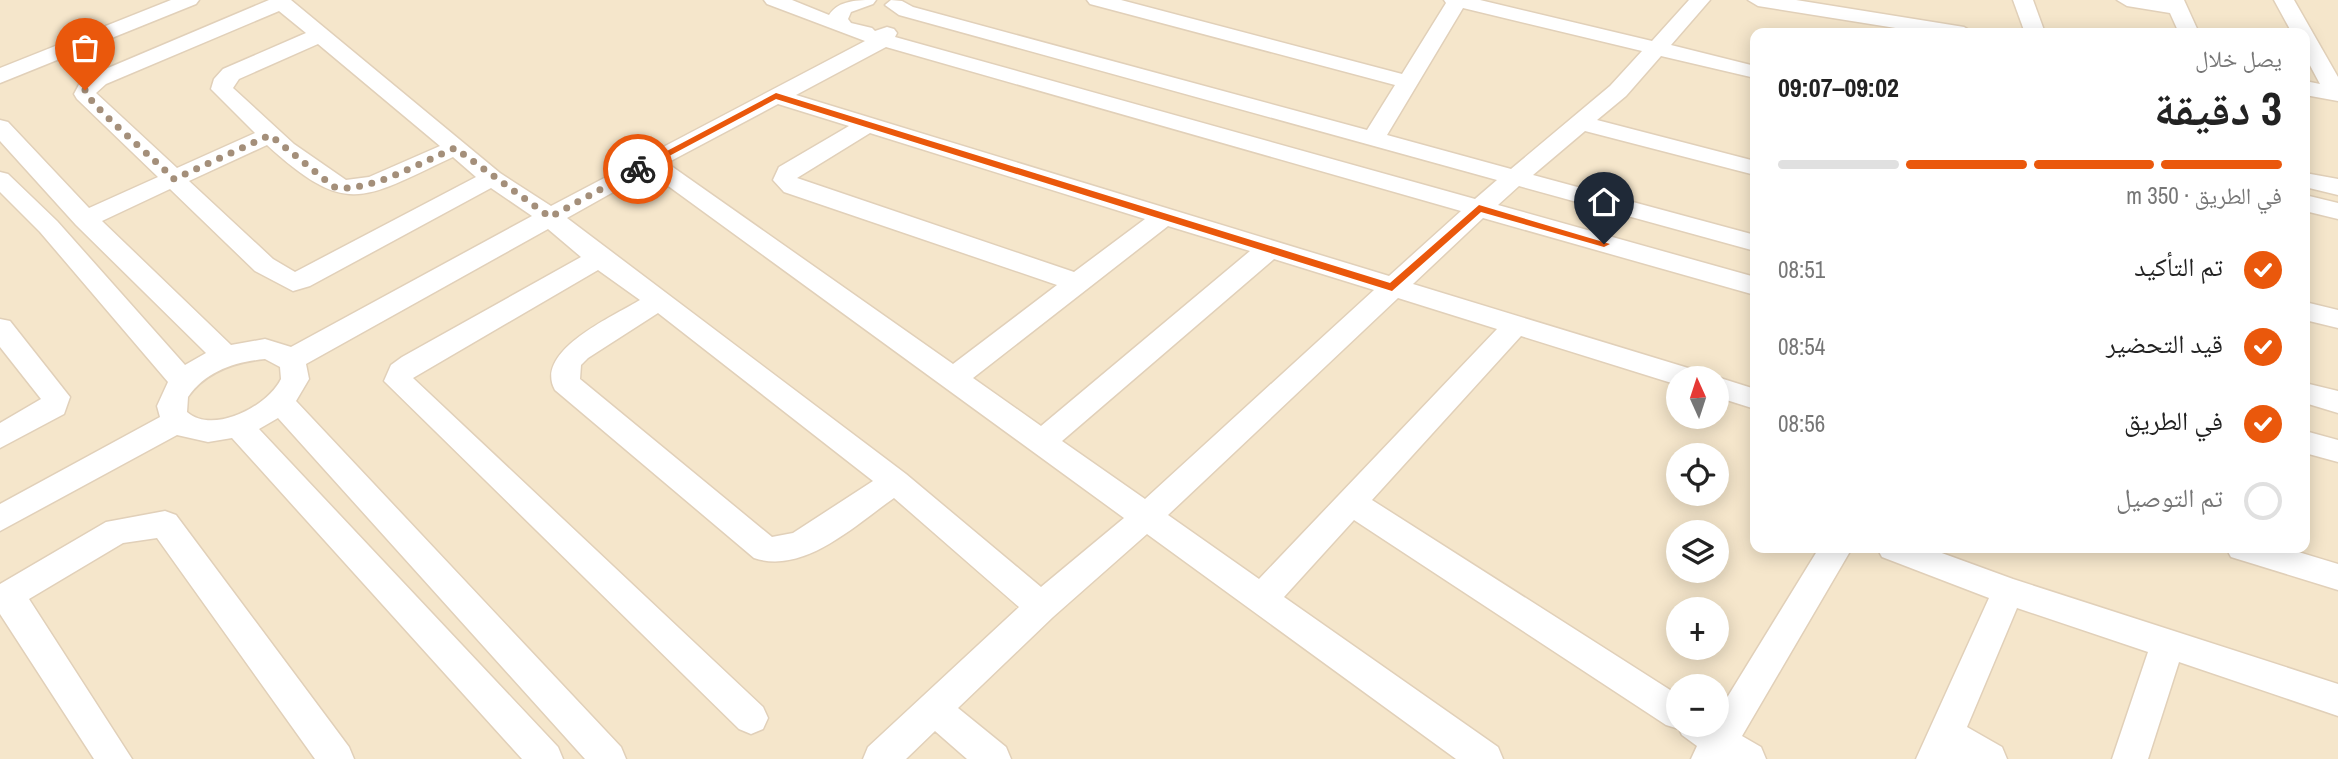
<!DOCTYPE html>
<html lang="ar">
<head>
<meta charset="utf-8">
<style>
	:root { --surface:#fff; --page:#f2f2f2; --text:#222; --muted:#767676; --line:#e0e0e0; --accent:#ea580c }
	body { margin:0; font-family:"Archivo Narrow","Noto Naskh Arabic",sans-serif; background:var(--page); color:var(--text); direction:rtl; height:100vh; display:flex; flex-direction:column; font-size:26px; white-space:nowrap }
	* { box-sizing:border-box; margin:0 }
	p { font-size:23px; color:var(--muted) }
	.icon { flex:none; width:38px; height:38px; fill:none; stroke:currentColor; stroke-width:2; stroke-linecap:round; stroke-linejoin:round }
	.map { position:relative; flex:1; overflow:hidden; direction:ltr }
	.details { position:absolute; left:1750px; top:28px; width:560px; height:525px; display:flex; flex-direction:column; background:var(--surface); border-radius:14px; box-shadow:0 4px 18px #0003; direction:rtl }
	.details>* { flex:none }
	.needle { width:46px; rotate:357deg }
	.tools { position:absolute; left:1666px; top:366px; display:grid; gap:14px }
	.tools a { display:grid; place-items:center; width:63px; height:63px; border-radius:50%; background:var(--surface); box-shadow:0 4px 18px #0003; font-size:35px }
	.pin { position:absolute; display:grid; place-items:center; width:60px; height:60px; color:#fff; margin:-72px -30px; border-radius:50% 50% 50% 0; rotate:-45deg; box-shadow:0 0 7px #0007 }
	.pin .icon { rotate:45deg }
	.courier { position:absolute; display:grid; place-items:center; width:70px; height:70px; margin:-35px; border:5px solid #ea580c; border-radius:50%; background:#fff; color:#222; box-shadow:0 2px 9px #0007 }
	.headline em { font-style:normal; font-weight:700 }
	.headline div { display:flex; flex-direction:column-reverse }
	.headline { display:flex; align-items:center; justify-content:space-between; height:119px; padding:0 28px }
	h1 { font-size:46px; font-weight:700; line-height:52px }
	.bar { display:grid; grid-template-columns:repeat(4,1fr); gap:10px 7px; align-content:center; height:84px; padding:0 28px }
	.bar i { height:9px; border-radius:5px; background:var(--line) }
	.bar .selected { background:var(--accent) }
	.bar p { grid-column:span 4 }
	ol { padding:0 28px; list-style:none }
	li { display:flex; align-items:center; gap:21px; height:77px }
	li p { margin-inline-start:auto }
	li .icon { padding:7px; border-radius:50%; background:var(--accent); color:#fff; stroke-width:4 }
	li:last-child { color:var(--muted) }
	li i { width:38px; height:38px; border:4px solid var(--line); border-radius:50% }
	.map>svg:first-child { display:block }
	.residential { fill:#f5e6cb; fill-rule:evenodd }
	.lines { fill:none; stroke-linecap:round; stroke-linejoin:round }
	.minor-casing { stroke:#e1d0b9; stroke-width:3 }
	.minor { fill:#fff; fill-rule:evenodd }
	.route { fill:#ea580c }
	.done { stroke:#a48f7a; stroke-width:7; stroke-dasharray:0 12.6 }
</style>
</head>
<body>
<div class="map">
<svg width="2338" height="759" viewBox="0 0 2338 759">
	<rect width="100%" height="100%" fill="#fef4dd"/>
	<path class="residential" d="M0,0h2338v759h-2338zM1755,33h550v515h-550zM1678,378h39v38h-39zM1678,455h39v39h-39zM1678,532h39v38h-39zM1678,609h39v39h-39zM1678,686h39v38h-39z"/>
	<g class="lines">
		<g class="minor-casing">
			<g id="minor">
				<polygon points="171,0 199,0 196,4 0,83 0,68"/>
				<path d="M269,0h22l209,173 51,33 314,-165 -98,-37 -3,-4h28l37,15c10,-15 28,-15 47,-15l-3,4 -22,8 -3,7 3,4 21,5 3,3 12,-4 7,2 3,4 -2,4 580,162 22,-19 -598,-165 -14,-10 6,-5 11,1 11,6 454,123 28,-45 -305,-81 -3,-4h34l281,74 44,-71 -2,-3h36l172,41 37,-41h21l-39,45 84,21v12l-94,-22 -35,40 -29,24 158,41v14l-170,-44 -52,44 222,60v16l-236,-65 -21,19 257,72v18l-272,-77 -70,66 285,87 4,7h-24v7l-157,-49 -149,164 306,195v29h39v-10l102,-166h33l-110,188 19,11 5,12h-75l6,-13 -15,-11 -3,-6 -13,-4 -312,-205 -70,77 214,150 5,12h-47l-309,-225 -94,83 -95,91 48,39 5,12h-44l-32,-28 -29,28h-43l5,-12 151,-140 -125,-109c-39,27 -90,77 -140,60l-199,-168c-22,-39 59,-74 85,-90l-42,-30 -185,108 350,329 5,11 -5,11 -12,5 -12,-5 -355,-348 7,-16 11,-8 179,-100 -33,-28 -242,135 3,15 -13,22 325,346 5,12h-41l-307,-341 -19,11 299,318 5,12h-41l-290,-321 -24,4 -31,-7 -177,96v-27l160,-87 -3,-11 11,-24 -128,-150 -40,-40v-20l8,2 49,47 128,144 21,-12 -130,-128 -76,-84v-21l8,2 81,86 69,-31 -81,-78 -3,-5 8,-15zM1463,8l179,43 -32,35 -99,83 -124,-34zM279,11l27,22 -83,36 -9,10 -3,10 44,44 -78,35 -81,-75 10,-9zM318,44l122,102 -71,31 -23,3 -52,-36 -61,-56 6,-9zM886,47l575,164 -72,65 -593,-181zM778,104l71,22 -70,41 -6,13 11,12 273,93 -104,79 -286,-201zM870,133l275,86 -71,53 -277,-94zM267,145c80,73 96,54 186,12l23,20 -181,95 -22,-13 -84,-78zM649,172l475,346 -83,69 -135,-113 -339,-256zM491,188l41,28 -241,131 -26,-8 -34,6 -129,-124 68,-32 85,82 38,20 17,-5zM1168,226l82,25 -209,175 -68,-48zM1274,259l100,31 -229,209 -83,-58zM1398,298l99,31 -238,250 -91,-64zM658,313l215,168 -80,52 -21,4 -192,-158 1,-14 7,-7zM265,359l15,8 1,12c-13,27 -68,56 -94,33l1,-15c18,-26 47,-35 77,-38z"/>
				<polygon points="1748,0 1796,0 1964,27 1974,33 1927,33 1758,6"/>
				<polygon points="2013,0 2033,0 2045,33 2025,33"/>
				<polygon points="2117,0 2184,0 2199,33 2179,33 2170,13 2127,6"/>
				<polygon points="2274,0 2294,0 2338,77 2338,101 2305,95 2305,81 2320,84 2305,56 2305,33 2292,33"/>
				<polygon points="2305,173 2338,179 2338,195 2305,187"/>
				<polygon points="2305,195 2338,203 2338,219 2305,211"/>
				<polygon points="2305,302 2338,310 2338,328 2305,320"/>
				<polygon points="0,319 10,321 70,397 64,414 0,448 0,423 41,399 0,347"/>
				<polygon points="1717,377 1755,389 1755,409 1717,397 1717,378 1713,378"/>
				<polygon points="2305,383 2338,391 2338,413 2305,403"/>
				<polygon points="2305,431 2338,440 2338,462 2305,453"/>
				<polygon points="165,511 176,515 349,747 354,759 315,759 157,538 123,543 29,599 132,759 94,759 0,614 0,584 106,522"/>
				<polygon points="1877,548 1928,548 2013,579 2338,684 2338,716 2179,662 2148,759 2112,759 2148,652 2017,608 1967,727 2002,747 2007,759 1916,759 1989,598 1882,557"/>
				<polygon points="2226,548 2285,548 2338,564 2338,590 2231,557"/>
			</g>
		</g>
		<use href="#minor" class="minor"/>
	</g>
	<polygon class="route" points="776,93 1390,283 1479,205 1610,244 1604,247 1481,212 1392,291 776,99 641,171 633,169"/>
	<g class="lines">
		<path class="done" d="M85,90c3,14 73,72 89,89l96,-44 64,52c34,7 89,-26 121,-39l95,69 88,-48"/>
	</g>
</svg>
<div class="tools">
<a><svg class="needle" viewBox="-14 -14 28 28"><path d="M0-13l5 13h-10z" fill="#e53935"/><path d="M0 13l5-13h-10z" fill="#767676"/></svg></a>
<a><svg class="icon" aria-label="locate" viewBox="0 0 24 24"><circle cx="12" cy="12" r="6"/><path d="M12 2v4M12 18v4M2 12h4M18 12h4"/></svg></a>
<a><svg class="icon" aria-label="layers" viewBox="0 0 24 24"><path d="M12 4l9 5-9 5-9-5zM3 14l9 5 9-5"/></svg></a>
<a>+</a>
<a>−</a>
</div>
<div class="pin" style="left:85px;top:90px;background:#ea580c"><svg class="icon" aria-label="bag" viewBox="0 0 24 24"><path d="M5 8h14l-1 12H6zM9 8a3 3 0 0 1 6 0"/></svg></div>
<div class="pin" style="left:1604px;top:244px;background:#1f2937"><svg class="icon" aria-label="home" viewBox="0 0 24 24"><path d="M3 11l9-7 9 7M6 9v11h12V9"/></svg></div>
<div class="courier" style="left:638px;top:169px"><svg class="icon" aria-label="bike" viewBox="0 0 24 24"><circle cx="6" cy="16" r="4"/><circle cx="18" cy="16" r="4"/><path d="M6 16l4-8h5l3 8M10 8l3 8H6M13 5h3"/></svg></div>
<section class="details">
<div class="headline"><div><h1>3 دقيقة</h1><p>يصل خلال</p></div><em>09:02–09:07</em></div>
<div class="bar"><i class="selected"></i><i class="selected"></i><i class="selected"></i><i></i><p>في الطريق · 350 m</p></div>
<ol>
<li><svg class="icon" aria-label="check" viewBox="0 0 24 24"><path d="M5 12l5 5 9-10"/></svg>تم التأكيد<p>08:51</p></li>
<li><svg class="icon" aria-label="check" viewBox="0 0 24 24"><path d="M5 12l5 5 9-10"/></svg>قيد التحضير<p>08:54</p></li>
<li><svg class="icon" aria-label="check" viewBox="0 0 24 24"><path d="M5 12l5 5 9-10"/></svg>في الطريق<p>08:56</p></li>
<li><i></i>تم التوصيل</li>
</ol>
</section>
</div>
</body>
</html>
